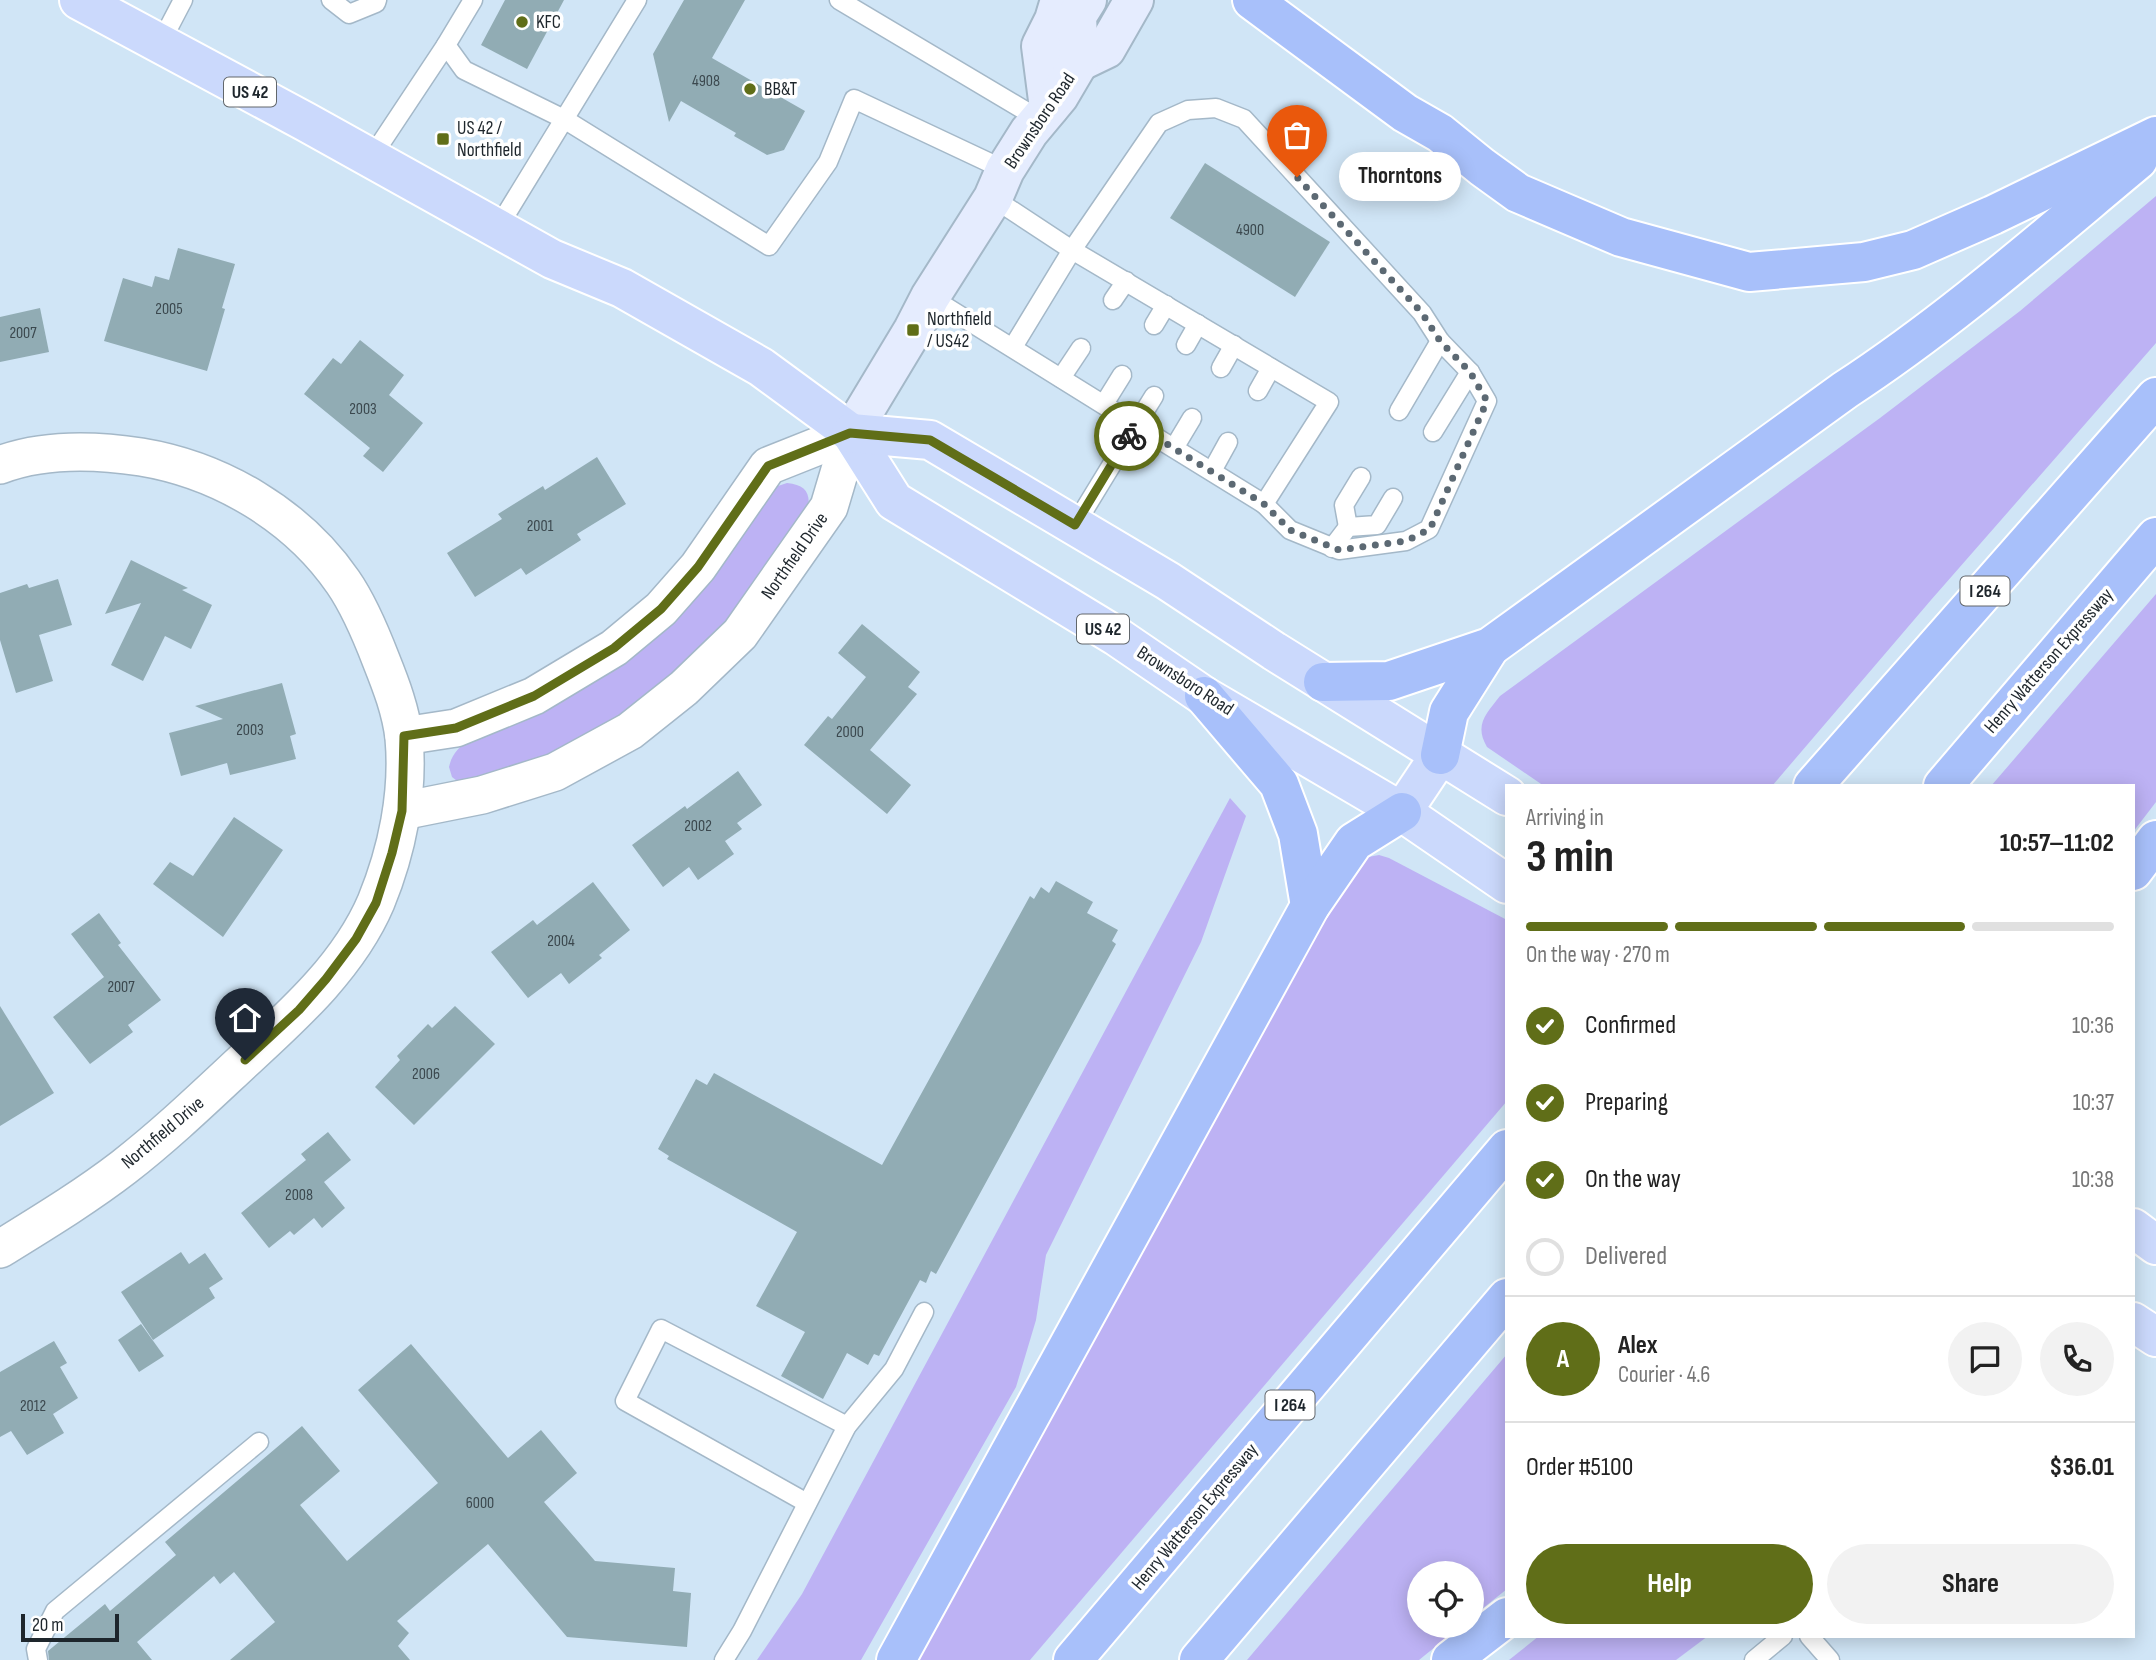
<!DOCTYPE html>
<html lang="en">
<head>
<meta charset="utf-8">
<style>
	:root { --surface:#fff; --page:#f2f2f2; --text:#222; --muted:#767676; --line:#e0e0e0; --accent:#606e18 }
	body { margin:0; font-family:"Sofia Sans Condensed",sans-serif; background:var(--page); color:var(--text); height:100vh; display:flex; flex-direction:column; font-size:26px; white-space:nowrap }
	* { box-sizing:border-box; margin:0 }
	p { font-size:23px; color:var(--muted) }
	.icon { flex:none; width:38px; height:38px; fill:none; stroke:currentColor; stroke-width:2; stroke-linecap:round; stroke-linejoin:round }
	.map { position:relative; flex:1; overflow:hidden }
	.details { position:absolute; left:1505px; top:784px; width:630px; height:854px; display:flex; flex-direction:column; background:var(--surface); border-radius:0px; box-shadow:0 4px 18px #0003 }
	.details>* { flex:none }
	.fabs { position:absolute; left:1407px; top:1561px; display:grid; gap:14px }
	.fabs a { display:grid; place-items:center; width:77px; height:77px; border-radius:50%; background:var(--surface); box-shadow:0 4px 18px #0003; font-size:35px }
	.scale { position:absolute; left:21px; bottom:18px; width:98px; box-sizing:border-box; padding-left:7px; border:4px solid #1e262c; border-top:0; font-size:19px; line-height:24px; white-space:nowrap; color:#1e262c; -webkit-text-stroke:5px #fff; paint-order:stroke }
	.pin { position:absolute; display:grid; place-items:center; width:60px; height:60px; color:#fff; margin:-72px -30px; border-radius:50% 50% 50% 0; rotate:-45deg; box-shadow:0 0 7px #0007 }
	.pin .icon { rotate:45deg }
	.courier { position:absolute; display:grid; place-items:center; width:70px; height:70px; margin:-35px; border:5px solid #606e18; border-radius:50%; background:#fff; color:#222; box-shadow:0 2px 9px #0007 }
	.bubble { position:absolute; height:49px; border-radius:24px; background:var(--surface); box-shadow:0 4px 18px #0003; font-size:23px; font-weight:700; line-height:49px; text-align:center }
	.head em { font-style:normal; font-weight:700 }
	.head div { display:flex; flex-direction:column-reverse }
	.head { display:flex; align-items:center; justify-content:space-between; height:119px; padding:0 21px }
	h1 { font-size:46px; font-weight:700; line-height:52px }
	.bar { display:grid; grid-template-columns:repeat(4,1fr); gap:10px 7px; align-content:center; height:84px; padding:0 21px }
	.bar i { height:9px; border-radius:5px; background:var(--line) }
	.bar .active { background:var(--accent) }
	.bar p { grid-column:span 4 }
	.line { display:flex; align-items:center; gap:18px; padding:0 21px; border-top:2px solid var(--line) }
	.line div { flex:1 }
	.round { display:grid; place-items:center; flex:none; width:74px; height:74px; border-radius:37px; background:var(--page) }
	ol { padding:0 21px; list-style:none }
	li { display:flex; align-items:center; gap:21px; height:77px }
	li p { margin-inline-start:auto }
	li .icon { padding:7px; border-radius:50%; background:var(--accent); color:#fff; stroke-width:4 }
	li:last-child { color:var(--muted) }
	li i { width:38px; height:38px; border:4px solid var(--line); border-radius:50% }
	.action { display:flex; gap:14px; margin-top:auto; padding:14px 21px }
	.action a { flex:1; height:80px; border-radius:42px; background:var(--accent); color:#fff; font-size:28px; font-weight:700; line-height:80px; text-align:center }
	.action a+a { background:var(--page); color:var(--text) }
	.map>svg:first-child { display:block }
	.green { fill:#bdb2f4 }
	.building { fill:#91acb4 }
	.lines { fill:none; stroke-linecap:round; stroke-linejoin:round }
	.lane-casing { stroke:#a4b8c8; stroke-width:21 }
	.street-casing { stroke:#a4b8c8; stroke-width:40 }
	.secondary-casing { stroke:#a4b8c8; stroke-width:42 }
	.primary-casing { stroke:#fff; stroke-width:42 }
	.highway-casing { stroke:#fff; stroke-width:42 }
	.lane { stroke:#fff; stroke-width:18 }
	.street { stroke:#fff; stroke-width:37 }
	.secondary { stroke:#e5ecfe; stroke-width:38 }
	.primary { stroke:#cbd9fc; stroke-width:38 }
	.highway { stroke:#a8c0fa; stroke-width:38 }
	.done { stroke:#5c6973; stroke-width:7; stroke-dasharray:0 12.6 }
	.route { stroke:#606e18; stroke-width:9 }
	.poi-dot { fill:#606e18; stroke:#fff; stroke-width:2.5 }
	.labels { text-anchor:middle; dominant-baseline:central; stroke-width:7; stroke-linejoin:round; paint-order:stroke }
	.number-label { font-size:16px; fill:#3b484e }
	.shield { fill:#fff; stroke:#62676b; stroke-width:2 }
	.shield-label { font-size:18px; font-weight:bold; fill:#1e262c }
	.poi-label { font-size:19px; fill:#1e262c; stroke:#fff; text-anchor:start }
	.street-label { font-size:19px; fill:#1e262c; stroke:#fff }
</style>
</head>
<body>
<div class="map">
<svg width="2156" height="1660" viewBox="0 0 2156 1660">
	<rect width="100%" height="100%" fill="#d0e5f6"/>
	<g class="green">
		<path d="M2156,196v147l-225,257 -159,186h-228l-57,-39c-13,-22 -1,-33 13,-51l380,-278 140,-107z"/>
		<path d="M787,483c18,2 24,9 21,27l-89,125 -66,60 -91,57 -101,32 -9,-7 -3,-10c6,-26 28,-29 50,-38l276,-242z"/>
		<polygon points="2156,594 2156,802 2133,832 2133,786 1991,786"/>
		<polygon points="1230,798 1246,816 1201,942 1046,1255 1036,1320 1016,1387 861,1660 757,1660 802,1594"/>
		<polygon points="1379,855 1389,858 1507,920 1507,1101 1030,1660 914,1660 1356,863 1368,857"/>
		<polygon points="1507,1354 1507,1589 1472,1617 1472,1573 1419,1573 1419,1626 1461,1626 1419,1660 1247,1660"/>
		<polygon points="1539,1636 1708,1636 1676,1660 1509,1660"/>
	</g>
	<g class="building">
		<polygon points="505,0 564,0 527,69 481,45"/>
		<polygon points="684,0 745,0 712,58 805,111 784,150 767,155 734,136 736,133 681,101 669,122 653,54"/>
		<polygon points="1205,163 1330,242 1295,297 1170,218"/>
		<polygon points="178,248 235,264 222,308 225,309 207,371 104,341 123,278 152,287 155,276 169,280"/>
		<polygon points="40,308 49,352 0,362 0,317"/>
		<polygon points="360,340 404,375 389,395 423,423 383,472 363,456 370,448 304,394 333,358 341,364"/>
		<polygon points="597,457 626,504 577,534 581,540 526,575 521,568 475,597 447,553 502,519 498,514 543,486 545,490"/>
		<polygon points="131,560 188,588 182,590 212,605 191,649 165,636 143,681 111,665 141,603 105,614"/>
		<polygon points="58,579 72,625 39,635 53,681 16,693 0,640 0,593 27,584 29,588"/>
		<polygon points="862,624 920,672 908,687 917,694 870,750 911,785 887,814 804,745 828,716 832,719 866,677 838,653"/>
		<polygon points="282,683 296,734 290,736 296,759 230,775 227,763 181,776 169,733 223,719 195,706"/>
		<polygon points="738,771 762,805 737,823 742,829 725,841 734,854 698,880 689,867 663,887 632,845 685,806 687,809"/>
		<polygon points="234,817 283,850 223,937 153,884 170,862 193,876"/>
		<polygon points="1056,881 1093,902 1087,913 1118,930 1112,941 1116,944 936,1274 931,1271 926,1283 920,1280 879,1356 874,1354 868,1365 847,1353 823,1399 781,1376 805,1332 756,1306 797,1232 667,1159 669,1156 658,1149 696,1079 707,1085 714,1073 882,1165 1030,896 1034,899 1041,887 1049,893"/>
		<polygon points="593,882 630,930 599,955 602,958 569,984 561,973 528,998 491,952 533,920 537,925"/>
		<polygon points="99,913 121,943 118,945 161,1000 128,1025 133,1032 90,1064 53,1017 104,977 71,934"/>
		<polygon points="0,1006 54,1093 0,1126"/>
		<polygon points="455,1006 495,1044 414,1125 375,1087 400,1060 397,1056 428,1024 432,1028"/>
		<polygon points="328,1132 351,1160 324,1182 345,1208 322,1228 314,1218 294,1235 290,1231 269,1248 241,1213 306,1160 301,1154"/>
		<polygon points="181,1252 189,1264 205,1253 223,1279 209,1288 215,1298 153,1340 121,1292"/>
		<polygon points="141,1324 164,1356 139,1372 118,1340"/>
		<polygon points="54,1341 67,1363 60,1367 78,1398 53,1414 64,1433 27,1455 11,1431 0,1437 0,1372"/>
		<polygon points="411,1344 508,1458 541,1430 577,1473 544,1502 595,1561 675,1568 673,1591 691,1593 687,1647 567,1637 488,1544 397,1621 409,1633 398,1646 410,1660 230,1660 275,1622 234,1572 220,1584 214,1576 137,1642 152,1660 49,1660 48,1651 105,1604 110,1611 176,1555 165,1542 302,1426 340,1471 300,1505 347,1561 438,1483 358,1390"/>
	</g>
	<g class="lines">
		<g class="lane-casing">
			<g id="lane">
				<polyline points="331,0 349,14 376,3 377,0"/>
				<polyline points="473,0 446,45 464,70 564,119 769,246 828,162 854,99 1005,170"/>
				<polyline points="839,0 1039,119"/>
				<polyline points="160,44 183,0"/>
				<polyline points="371,158 446,45"/>
				<polyline points="993,198 1072,250 1329,402 1264,504 1136,425 1075,525"/>
				<polyline points="497,229 637,0"/>
				<polyline points="930,297 1136,425 1154,396"/>
				<polyline points="1113,300 1126,281"/>
				<polyline points="1154,325 1166,305"/>
				<polyline points="1186,345 1198,324"/>
				<polyline points="1013,347 1072,250 1159,123 1188,110 1216,108 1244,119 1422,313 1440,341 1470,372 1487,401 1429,529 1406,541 1339,550 1290,530 1264,504"/>
				<polyline points="1221,368 1234,345"/>
				<polyline points="1061,378 1081,348"/>
				<polyline points="1258,391 1271,368"/>
				<polyline points="1104,404 1122,375"/>
				<polyline points="1399,411 1440,341"/>
				<polyline points="1433,432 1470,372"/>
				<polyline points="1174,448 1192,418"/>
				<polyline points="1212,471 1228,442"/>
				<polyline points="1348,527 1344,505 1361,477"/>
				<polyline points="1332,548 1348,527 1377,525 1393,498"/>
				<polyline points="807,1503 625,1401 661,1329 847,1426"/>
				<polyline points="1809,1636 1830,1660"/>
				<polyline points="38,1660 36,1649 55,1611 259,1442"/>
				<polyline points="724,1660 742,1631 847,1426 894,1369 924,1312"/>
				<polyline points="1754,1660 1783,1636"/>
			</g>
		</g>
		<g class="street-casing">
			<g id="street">
				<path d="M0,465c45,-17 95,-15 141,-8 79,13 156,58 202,125 16,23 28,52 38,78 10,25 20,51 23,78 5,55 -7,113 -28,164 -26,61 -78,109 -126,153 -41,38 -81,77 -126,112 -39,30 -82,56 -124,82"/>
				<polyline points="404,736 456,728 534,696 614,648 661,609 698,567 768,466 851,433"/>
				<polyline points="402,811 482,795 555,772 630,731 684,688 740,634 829,507 851,433"/>
			</g>
		</g>
		<g class="secondary-casing">
			<g id="secondary">
				<polyline points="1079,62 1106,49 1134,0"/>
				<polyline points="1049,108 1041,46 1054,20 1060,0"/>
				<polyline points="851,433 913,330 930,297 993,198 1005,170 1029,132 1059,96 1079,62 1077,16 1087,0"/>
			</g>
		</g>
		<g class="primary-casing">
			<g id="primary">
				<polyline points="79,0 306,122 552,259 622,288 761,367 851,433 894,501 1116,636 1204,696 1402,812 1507,884"/>
				<polyline points="851,433 930,440 1168,581 1274,651 1507,796"/>
				<polyline points="1402,812 1440,755"/>
				<polyline points="2133,1228 2156,1245"/>
				<polyline points="2133,1322 2156,1337"/>
			</g>
		</g>
		<g class="highway-casing">
			<g id="highway">
				<polyline points="1252,0 1405,113 1440,133 1482,167 1518,193 1621,237 1749,272 1864,262 1913,250 1993,215 2156,136"/>
				<path d="M1323,682l66,-1 101,-34 355,-257c104,-68 198,-151 293,-230"/>
				<polyline points="1204,696 1279,784 1298,834 1310,906"/>
				<polyline points="1440,755 1449,712 1490,647"/>
				<polyline points="1813,786 2156,397"/>
				<polyline points="1943,786 2156,537"/>
				<polyline points="2133,871 2156,840"/>
				<polyline points="896,1660 1310,906 1354,842 1402,812"/>
				<polyline points="1073,1660 1507,1149"/>
				<polyline points="1199,1660 1507,1298"/>
				<polyline points="1451,1660 1507,1617"/>
			</g>
		</g>
		<use href="#lane" class="lane"/>
		<use href="#street" class="street"/>
		<use href="#secondary" class="secondary"/>
		<use href="#primary" class="primary"/>
		<use href="#highway" class="highway"/>
	</g>
	<g class="lines">
		<polyline class="done" points="1129,436 1136,425 1264,504 1290,530 1339,550 1406,541 1430,529 1487,401 1470,372 1440,341 1422,313 1297,177"/>
		<polyline class="route" points="245,1060 299,1010 326,979 356,939 376,903 392,853 402,811 404,736 456,728 534,696 614,648 661,609 698,567 768,466 850,433 930,440 1075,525 1129,436"/>
	</g>
	<g class="poi-dot">
		<circle cx="522" cy="22" r="7"/>
		<circle cx="750" cy="89" r="7"/>
		<rect x="436" y="132" width="14" height="14" rx="3.5"/>
		<rect x="906" y="323" width="14" height="14" rx="3.5"/>
	</g>
	<g class="labels">
		<g class="number-label">
			<text x="706" y="81">4908</text>
			<text x="1250" y="230">4900</text>
			<text x="169" y="309">2005</text>
			<text x="23" y="333">2007</text>
			<text x="363" y="409">2003</text>
			<text x="540" y="526">2001</text>
			<text x="250" y="730">2003</text>
			<text x="850" y="732">2000</text>
			<text x="698" y="826">2002</text>
			<text x="561" y="941">2004</text>
			<text x="121" y="987">2007</text>
			<text x="426" y="1074">2006</text>
			<text x="299" y="1195">2008</text>
			<text x="33" y="1406">2012</text>
			<text x="480" y="1503">6000</text>
		</g>
		<g class="shield">
			<rect x="224" y="77.5" width="52" height="29" rx="5"/>
			<rect x="1960.5" y="576.5" width="49" height="29" rx="5"/>
			<rect x="1077" y="614.5" width="52" height="29" rx="5"/>
			<rect x="1265.5" y="1390.5" width="49" height="29" rx="5"/>
		</g>
		<g class="shield-label">
			<text x="250" y="92">US 42</text>
			<text x="1985" y="591">I 264</text>
			<text x="1103" y="629">US 42</text>
			<text x="1290" y="1405">I 264</text>
		</g>
		<g class="poi-label">
			<text x="536" y="22">KFC</text>
			<text x="764" y="89">BB&amp;T</text>
			<text x="457" y="128">US 42 /<tspan x="457" dy="22">Northfield</tspan></text>
			<text x="927" y="319">Northfield<tspan x="927" dy="22">/ US42</tspan></text>
		</g>
		<g class="street-label">
			<text transform="translate(1040 121) rotate(-56)">Brownsboro Road</text>
			<text transform="translate(795 556) rotate(-55)">Northfield Drive</text>
			<text transform="translate(2049 661) rotate(-49)">Henry Watterson Expressway</text>
			<text transform="translate(1185 681) rotate(33)">Brownsboro Road</text>
			<text transform="translate(163 1133) rotate(-40)">Northfield Drive</text>
			<text transform="translate(1195 1517) rotate(-50)">Henry Watterson Expressway</text>
		</g>
	</g>
</svg>
<div class="fabs">
<a><svg class="icon" aria-label="locate" viewBox="0 0 24 24"><circle cx="12" cy="12" r="6"/><path d="M12 2v4M12 18v4M2 12h4M18 12h4"/></svg></a>
</div>
<div class="scale">20 m</div>
<div class="pin" style="left:1297px;top:177px;background:#ea580c"><svg class="icon" aria-label="bag" viewBox="0 0 24 24"><path d="M5 8h14l-1 12H6zM9 8a3 3 0 0 1 6 0"/></svg></div>
<div class="pin" style="left:245px;top:1060px;background:#1f2937"><svg class="icon" aria-label="home" viewBox="0 0 24 24"><path d="M3 11l9-7 9 7M6 9v11h12V9"/></svg></div>
<div class="courier" style="left:1129px;top:436px"><svg class="icon" aria-label="bike" viewBox="0 0 24 24"><circle cx="6" cy="16" r="4"/><circle cx="18" cy="16" r="4"/><path d="M6 16l4-8h5l3 8M10 8l3 8H6M13 5h3"/></svg></div>
<div class="bubble" style="left:1339px;top:152px;width:122px">Thorntons</div>
<section class="details">
<div class="head"><div><h1>3 min</h1><p>Arriving in</p></div><em>10:57–11:02</em></div>
<div class="bar"><i class="active"></i><i class="active"></i><i class="active"></i><i></i><p>On the way · 270 m</p></div>
<ol>
<li><svg class="icon" aria-label="check" viewBox="0 0 24 24"><path d="M5 12l5 5 9-10"/></svg>Confirmed<p>10:36</p></li>
<li><svg class="icon" aria-label="check" viewBox="0 0 24 24"><path d="M5 12l5 5 9-10"/></svg>Preparing<p>10:37</p></li>
<li><svg class="icon" aria-label="check" viewBox="0 0 24 24"><path d="M5 12l5 5 9-10"/></svg>On the way<p>10:38</p></li>
<li><i></i>Delivered</li>
</ol>
<div class="line" style="height:126px"><b class="round" style="background:var(--accent);color:#fff">A</b><div><b>Alex</b><p>Courier · 4.6</p></div><a class="round"><svg class="icon" aria-label="chat" viewBox="0 0 24 24"><path d="M4 5h16v11H9l-5 4z"/></svg></a><a class="round"><svg class="icon" aria-label="phone" viewBox="0 0 24 24"><path d="M5 4h4l2 5-3 2q2 4 5 5l2-3 5 2v4C11 20 4 13 5 4z"/></svg></a></div>
<div class="line" style="height:91px"><div>Order #5100</div><b>$36.01</b></div>
<div class="action"><a>Help</a><a>Share</a></div>
</section>
</div>
</body>
</html>
